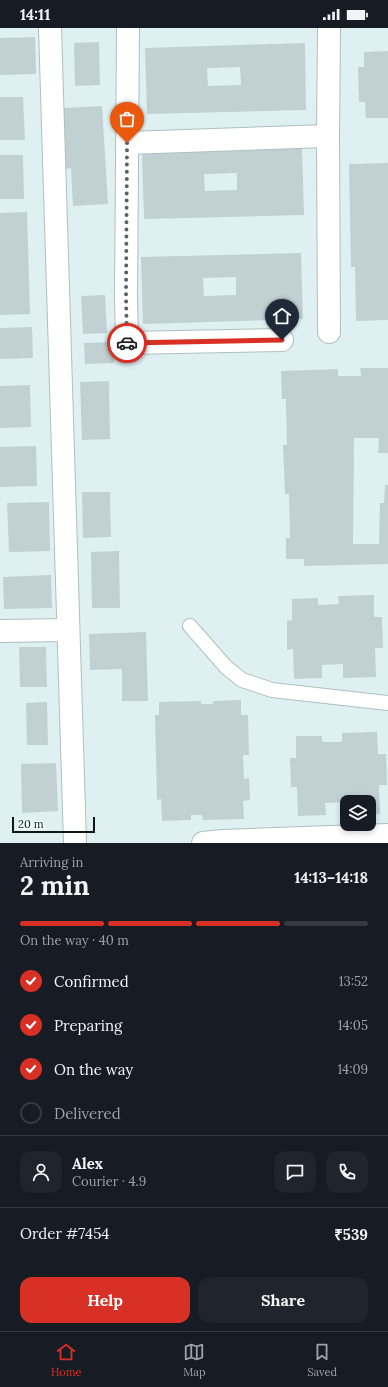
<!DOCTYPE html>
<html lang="en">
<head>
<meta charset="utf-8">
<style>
	:root { --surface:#171b24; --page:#20242c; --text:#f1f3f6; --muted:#9ea1a6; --line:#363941; --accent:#d93025 }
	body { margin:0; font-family:Lora,serif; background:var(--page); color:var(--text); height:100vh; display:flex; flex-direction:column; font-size:15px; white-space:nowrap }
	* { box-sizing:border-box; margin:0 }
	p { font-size:13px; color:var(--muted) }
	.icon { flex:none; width:22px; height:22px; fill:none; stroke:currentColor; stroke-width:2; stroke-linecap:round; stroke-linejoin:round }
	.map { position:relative; height:815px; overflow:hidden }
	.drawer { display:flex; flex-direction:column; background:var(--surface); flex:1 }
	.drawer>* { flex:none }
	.controls { position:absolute; left:340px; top:767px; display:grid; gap:8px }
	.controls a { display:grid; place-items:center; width:36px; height:36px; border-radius:8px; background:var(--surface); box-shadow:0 2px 6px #0003; font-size:20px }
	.scale { position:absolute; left:12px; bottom:10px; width:83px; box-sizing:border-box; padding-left:4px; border:2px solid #111718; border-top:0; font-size:11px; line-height:14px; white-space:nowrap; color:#111718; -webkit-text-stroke:3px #effcfe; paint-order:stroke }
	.pin { position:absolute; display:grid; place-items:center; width:34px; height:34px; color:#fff; margin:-41px -17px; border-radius:50% 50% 50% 0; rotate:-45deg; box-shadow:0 0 4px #0007 }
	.pin .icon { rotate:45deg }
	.courier { position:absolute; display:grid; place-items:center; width:40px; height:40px; margin:-20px; border:3px solid #d93025; border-radius:50%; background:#fff; color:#222; box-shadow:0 1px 5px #0007 }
	.head em { font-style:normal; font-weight:800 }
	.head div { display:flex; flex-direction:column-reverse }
	.head { display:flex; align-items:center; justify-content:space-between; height:68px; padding:0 20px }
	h1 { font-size:26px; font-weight:800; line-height:30px }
	.bar { display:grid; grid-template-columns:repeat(4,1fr); gap:6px 4px; align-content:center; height:48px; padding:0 20px }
	.bar i { height:5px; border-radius:3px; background:var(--line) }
	.bar .selected { background:var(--accent) }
	.bar p { grid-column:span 4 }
	.line { display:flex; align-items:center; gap:10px; padding:0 20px; border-top:1px solid var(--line) }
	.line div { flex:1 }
	.round { display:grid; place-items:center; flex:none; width:42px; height:42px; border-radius:12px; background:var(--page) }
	ol { padding:0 20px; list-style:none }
	li { display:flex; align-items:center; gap:12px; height:44px }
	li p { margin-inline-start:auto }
	li .icon { padding:4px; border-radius:50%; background:var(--accent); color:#fff; stroke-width:4 }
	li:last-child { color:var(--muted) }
	li i { width:22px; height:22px; border:2px solid var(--line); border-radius:50% }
	.cta { display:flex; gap:8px; margin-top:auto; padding:8px 20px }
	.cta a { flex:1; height:46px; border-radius:12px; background:var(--accent); color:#fff; font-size:16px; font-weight:800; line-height:46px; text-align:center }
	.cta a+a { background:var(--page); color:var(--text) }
	.status { display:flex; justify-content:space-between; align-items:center; height:28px; padding:0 20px; background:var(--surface); direction:ltr }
	.status svg { height:11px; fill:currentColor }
	.dock { display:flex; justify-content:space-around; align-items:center; height:56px; border-top:1px solid var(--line); background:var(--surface); font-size:11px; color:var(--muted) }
	.dock a { display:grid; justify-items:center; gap:2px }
	.dock .selected { color:var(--accent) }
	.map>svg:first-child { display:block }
	.building { fill:#c1d1d3; fill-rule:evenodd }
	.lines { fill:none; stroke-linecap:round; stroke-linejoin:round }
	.lane-casing { stroke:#afbfc1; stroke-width:16 }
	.street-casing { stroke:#afbfc1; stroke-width:24 }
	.lane { stroke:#fff; stroke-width:14 }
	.street { stroke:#fff; stroke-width:22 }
	.done { stroke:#596364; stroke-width:4; stroke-dasharray:0 7.2 }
	.route { stroke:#d93025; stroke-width:5 }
</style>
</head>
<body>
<div class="status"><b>14:11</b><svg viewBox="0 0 49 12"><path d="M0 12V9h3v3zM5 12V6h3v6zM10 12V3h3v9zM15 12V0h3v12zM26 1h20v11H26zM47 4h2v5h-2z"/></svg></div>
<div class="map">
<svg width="388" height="815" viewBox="0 0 388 815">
	<rect width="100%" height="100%" fill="#dff0f2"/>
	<g class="building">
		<polygon points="35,9 36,46 0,47 0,10"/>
		<polygon points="99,14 100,57 75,58 74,15"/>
		<path d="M305,15l1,67 -159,4 -2,-66zM240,39l1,18 -33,1 -1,-18z"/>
		<polygon points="388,23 388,90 366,90 365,74 359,74 358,39 364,39 364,24"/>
		<polygon points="0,69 23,69 25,112 0,112"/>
		<polygon points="102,78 108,176 73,178 71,140 66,141 63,80"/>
		<path d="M302,120l2,67 -160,4 -2,-66zM237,145v17l-32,1 -1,-17z"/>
		<polygon points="0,127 23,127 24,171 0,171"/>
		<polygon points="388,135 388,292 356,293 355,239 351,239 349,136"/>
		<polygon points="27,184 30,286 0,287 0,185"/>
		<path d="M301,225l2,66 -160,5 -2,-67zM236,249v18l-32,1 -1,-18z"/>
		<polygon points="105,267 107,305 83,306 81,268"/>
		<polygon points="32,299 33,330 0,331 0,300"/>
		<polygon points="114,314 114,335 85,336 84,315"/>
		<polygon points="360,340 388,340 388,425 378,425 379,410 354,410 353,516 379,516 380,475 384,475 385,457 388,457 388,536 304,538 304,531 286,531 286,510 290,510 289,466 285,466 283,417 287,417 286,371 282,371 281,343 338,341 338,348 361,348"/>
		<polygon points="109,353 110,411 82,412 80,354"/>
		<polygon points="30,357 31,399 0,400 0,358"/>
		<polygon points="36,418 37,458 0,459 0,419"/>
		<polygon points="82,464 110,464 111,509 83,510"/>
		<polygon points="49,474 50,523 9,524 7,475"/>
		<polygon points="119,523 120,580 92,580 91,524"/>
		<polygon points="51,547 52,580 4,581 3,549"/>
		<polygon points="374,567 374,589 382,589 383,620 375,620 376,649 343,650 343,636 322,637 322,650 294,651 293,621 287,622 287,593 292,592 292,571 318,570 318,577 339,576 338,568"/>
		<polygon points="146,604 148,673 122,673 122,641 90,642 89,606"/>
		<polygon points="19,619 46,619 47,659 20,659"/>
		<polygon points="241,672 241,687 248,687 249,727 243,727 244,751 249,750 250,772 243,773 244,791 203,792 202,787 191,787 191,792 162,793 161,771 157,772 155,687 159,687 159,674 201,673 201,676 213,676 213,673"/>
		<polygon points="47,674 48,717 27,717 26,675"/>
		<polygon points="377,704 378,726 386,726 387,757 379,757 380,786 369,786 369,774 347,774 325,775 326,787 298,788 297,759 291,759 290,730 296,730 296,708 322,708 322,714 342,714 342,705"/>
		<polygon points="56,735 58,783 22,785 21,736"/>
	</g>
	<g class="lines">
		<g class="lane-casing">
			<polyline id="lane" points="190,598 226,639 242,652 272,662 388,675"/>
		</g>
		<g class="street-casing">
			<g id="street">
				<polyline points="50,0 75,815"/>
				<polyline points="128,0 126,269 127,315 282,312"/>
				<polyline points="329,0 328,108 329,304"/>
				<polyline points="127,115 328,108"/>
				<polyline points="0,603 68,602"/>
				<polyline points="203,815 223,813 388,807"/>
			</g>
		</g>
		<use href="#lane" class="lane"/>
		<use href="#street" class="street"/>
	</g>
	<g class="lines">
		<polyline class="done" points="127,115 126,269 127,315"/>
		<polyline class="route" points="127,315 282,312"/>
	</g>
</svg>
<div class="controls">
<a><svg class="icon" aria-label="layers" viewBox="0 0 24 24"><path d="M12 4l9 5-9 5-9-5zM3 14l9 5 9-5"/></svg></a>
</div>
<div class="scale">20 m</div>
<div class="pin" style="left:127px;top:115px;background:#ea580c"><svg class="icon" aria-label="bag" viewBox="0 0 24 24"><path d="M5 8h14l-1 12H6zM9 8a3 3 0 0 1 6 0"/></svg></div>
<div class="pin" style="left:282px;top:312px;background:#1f2937"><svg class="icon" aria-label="home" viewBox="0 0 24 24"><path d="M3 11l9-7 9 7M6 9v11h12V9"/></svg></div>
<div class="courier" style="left:127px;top:315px"><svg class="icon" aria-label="car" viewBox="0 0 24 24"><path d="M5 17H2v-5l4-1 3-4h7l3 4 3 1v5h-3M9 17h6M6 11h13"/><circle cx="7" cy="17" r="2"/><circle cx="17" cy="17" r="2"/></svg></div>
</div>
<section class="drawer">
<div class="head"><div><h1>2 min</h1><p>Arriving in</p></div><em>14:13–14:18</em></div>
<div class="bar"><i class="selected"></i><i class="selected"></i><i class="selected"></i><i></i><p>On the way · 40 m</p></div>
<ol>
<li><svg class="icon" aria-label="check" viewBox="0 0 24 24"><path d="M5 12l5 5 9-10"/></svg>Confirmed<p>13:52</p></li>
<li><svg class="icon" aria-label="check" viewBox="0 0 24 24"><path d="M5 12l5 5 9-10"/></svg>Preparing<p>14:05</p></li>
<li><svg class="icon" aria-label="check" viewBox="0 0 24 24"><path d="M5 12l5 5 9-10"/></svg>On the way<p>14:09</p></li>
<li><i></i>Delivered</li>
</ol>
<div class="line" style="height:72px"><a class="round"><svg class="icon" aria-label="person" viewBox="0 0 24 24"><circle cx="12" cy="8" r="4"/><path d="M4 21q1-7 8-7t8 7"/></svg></a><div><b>Alex</b><p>Courier · 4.9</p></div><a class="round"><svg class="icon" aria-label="chat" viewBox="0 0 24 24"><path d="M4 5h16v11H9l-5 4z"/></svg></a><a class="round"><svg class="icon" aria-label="phone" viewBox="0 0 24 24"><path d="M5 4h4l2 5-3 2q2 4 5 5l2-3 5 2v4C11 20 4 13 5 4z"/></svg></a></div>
<div class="line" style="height:52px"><div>Order #7454</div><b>₹539</b></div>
<div class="cta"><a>Help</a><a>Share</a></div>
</section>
<nav class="dock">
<a class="selected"><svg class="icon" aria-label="home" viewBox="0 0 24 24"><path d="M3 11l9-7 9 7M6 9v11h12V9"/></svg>Home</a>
<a><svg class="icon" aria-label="map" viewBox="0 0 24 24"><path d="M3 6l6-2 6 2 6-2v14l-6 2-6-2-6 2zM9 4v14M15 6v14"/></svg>Map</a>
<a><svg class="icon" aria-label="saved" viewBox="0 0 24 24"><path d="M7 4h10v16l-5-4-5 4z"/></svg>Saved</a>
</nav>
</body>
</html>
